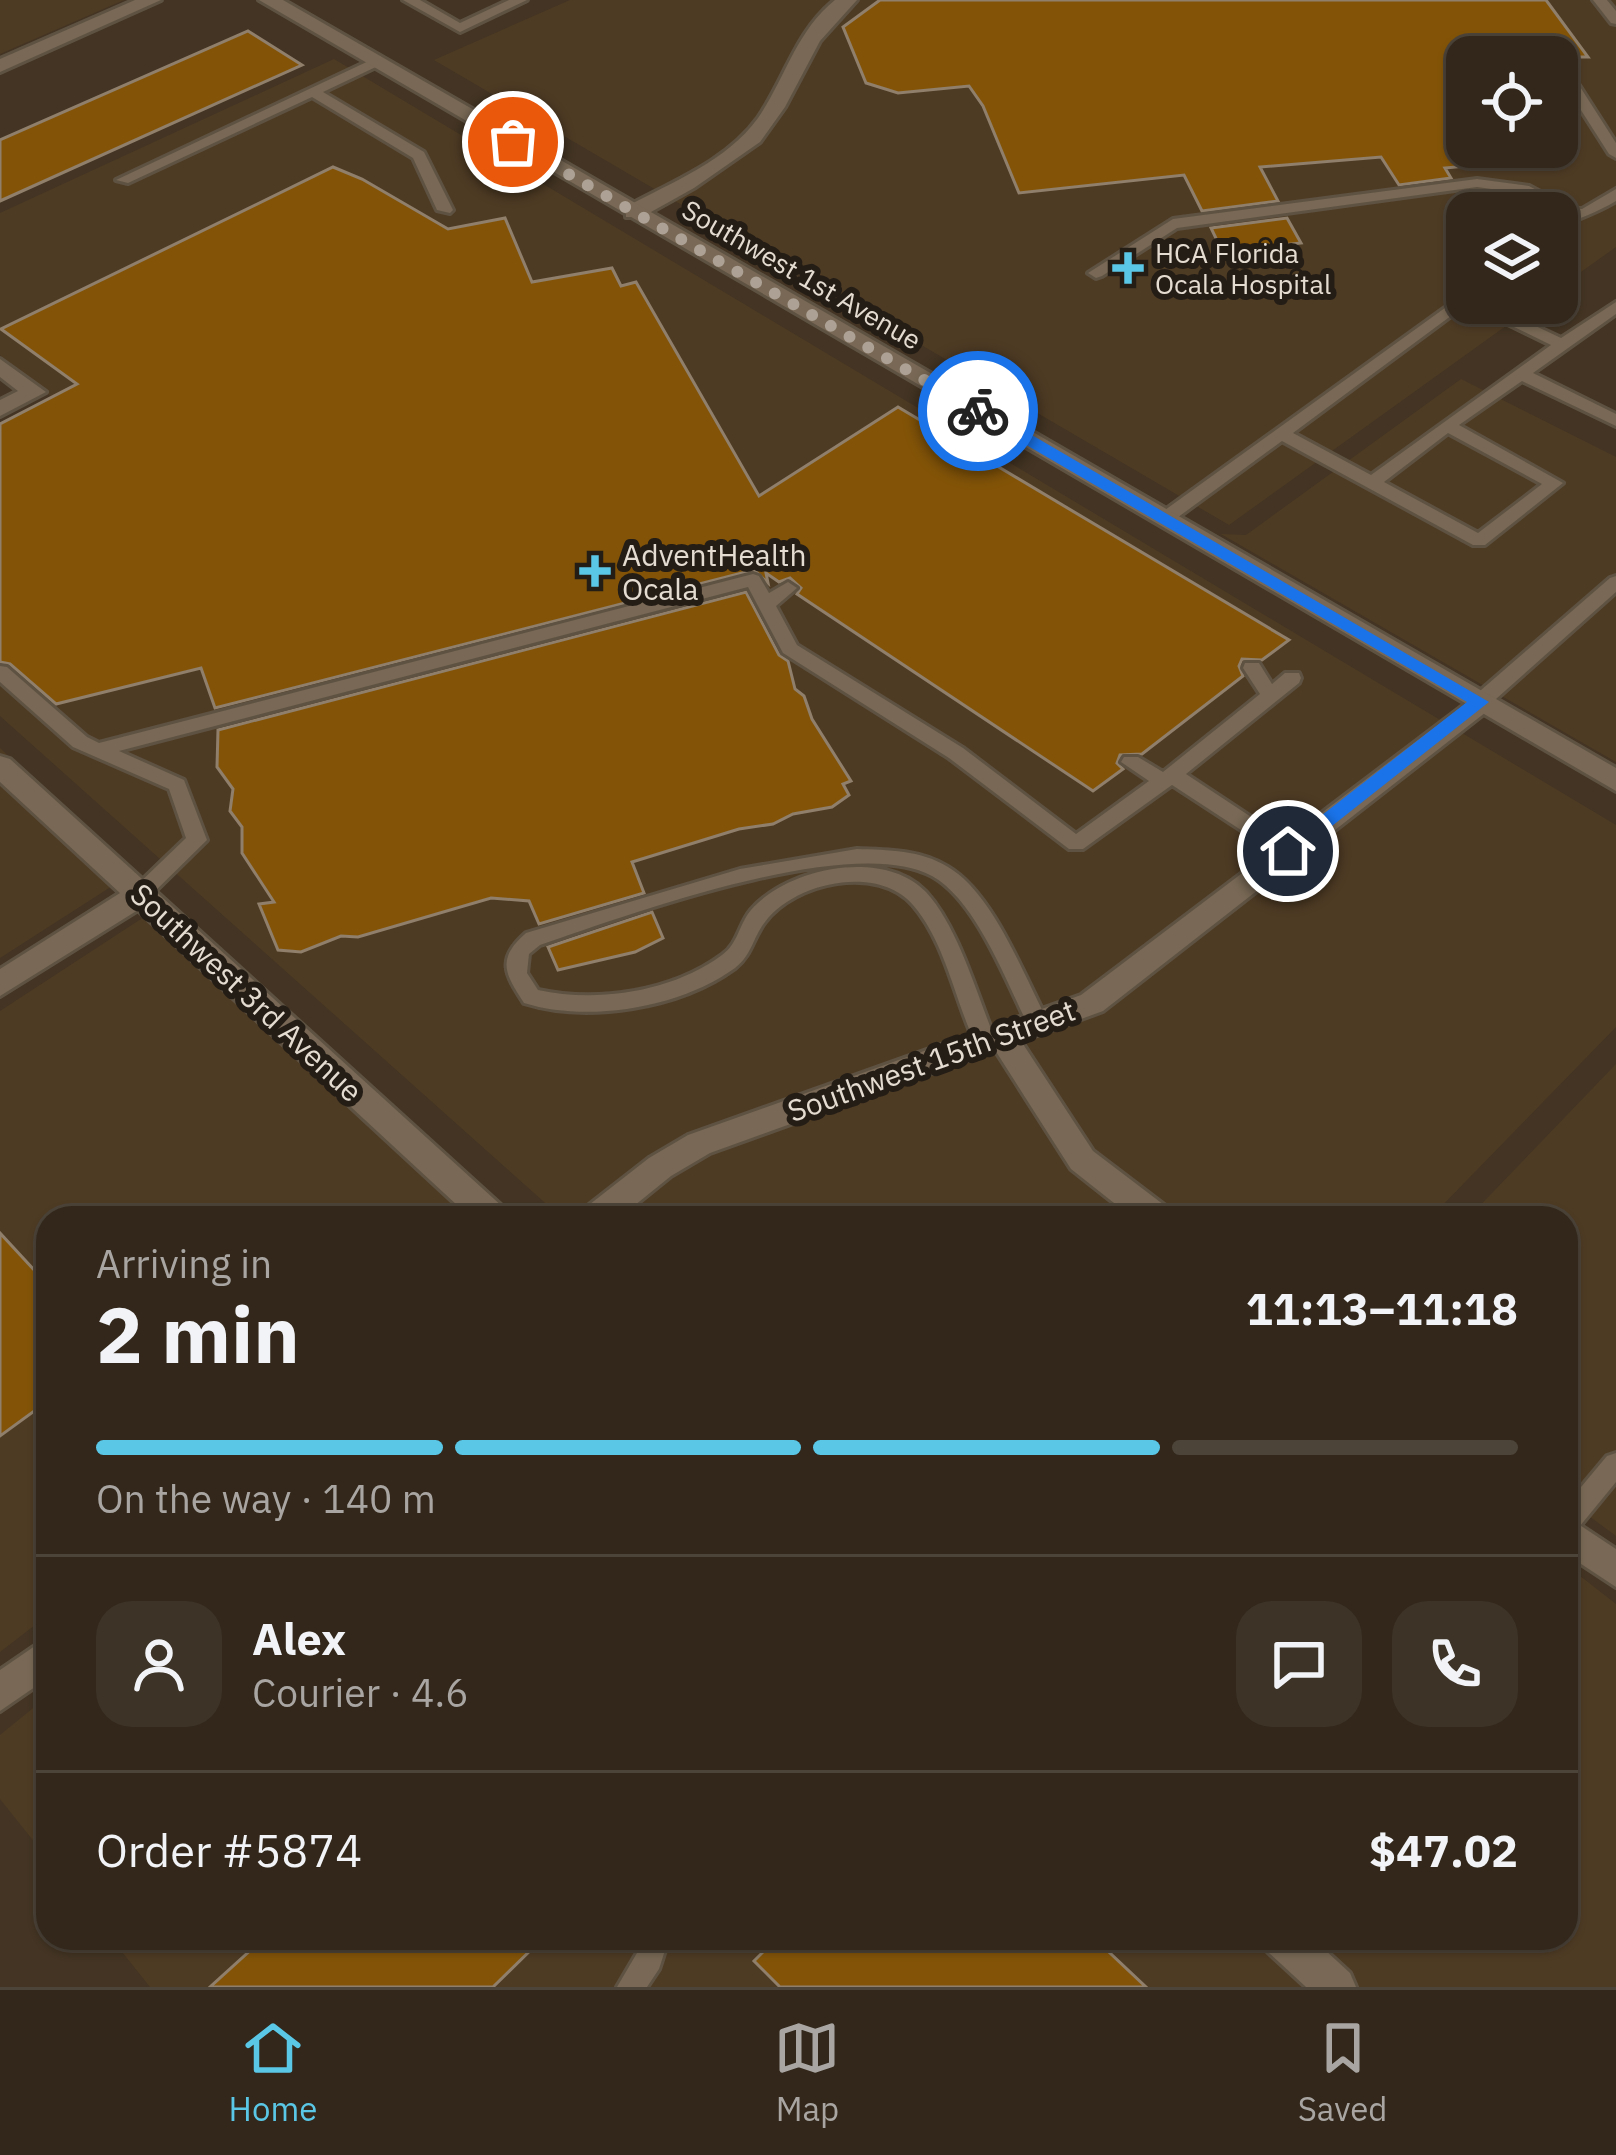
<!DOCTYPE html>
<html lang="en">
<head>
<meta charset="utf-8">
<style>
	:root { --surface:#32271a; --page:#3d3327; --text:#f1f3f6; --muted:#a8a5a2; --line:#4d4439; --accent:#5bc7e7 }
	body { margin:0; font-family:"IBM Plex Sans",sans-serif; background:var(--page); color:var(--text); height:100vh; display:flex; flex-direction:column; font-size:45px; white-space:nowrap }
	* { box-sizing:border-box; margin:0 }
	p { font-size:39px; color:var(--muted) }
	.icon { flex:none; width:66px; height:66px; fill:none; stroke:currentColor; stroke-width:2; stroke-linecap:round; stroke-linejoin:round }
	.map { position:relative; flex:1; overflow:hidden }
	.panel { position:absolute; left:36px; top:1206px; width:1542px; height:744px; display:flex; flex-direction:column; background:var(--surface); border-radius:36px; box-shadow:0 3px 9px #0004,0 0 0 3px var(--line) }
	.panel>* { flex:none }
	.fabs { position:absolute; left:1446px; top:36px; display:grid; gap:24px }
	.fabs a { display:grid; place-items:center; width:132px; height:132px; border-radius:24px; background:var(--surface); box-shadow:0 3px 9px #0004,0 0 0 3px var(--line); font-size:60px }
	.pin { position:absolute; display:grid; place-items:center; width:102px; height:102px; color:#fff; margin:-51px; border:6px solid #fff; border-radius:50%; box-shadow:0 3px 12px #0007 }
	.courier { position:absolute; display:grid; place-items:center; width:120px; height:120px; margin:-60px; border:9px solid #1a73e8; border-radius:50%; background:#fff; color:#222; box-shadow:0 3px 15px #0007 }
	.head em { font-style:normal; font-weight:800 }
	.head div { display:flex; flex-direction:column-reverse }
	.head { display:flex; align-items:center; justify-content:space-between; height:204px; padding:0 60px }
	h1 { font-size:78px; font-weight:800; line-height:90px }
	.bar { display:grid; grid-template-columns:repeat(4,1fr); gap:18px 12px; align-content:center; height:144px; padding:0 60px }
	.bar i { height:15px; border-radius:9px; background:var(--line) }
	.bar .selected { background:var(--accent) }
	.bar p { grid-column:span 4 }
	.line { display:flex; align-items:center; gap:30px; padding:0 60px; border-top:3px solid var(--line) }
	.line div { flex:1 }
	.round { display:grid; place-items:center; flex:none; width:126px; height:126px; border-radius:36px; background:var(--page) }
	.dock { display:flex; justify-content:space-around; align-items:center; height:168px; border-top:3px solid var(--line); background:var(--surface); font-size:33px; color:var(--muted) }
	.dock a { display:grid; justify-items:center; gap:6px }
	.dock .selected { color:var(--accent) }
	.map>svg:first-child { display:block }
	.built { fill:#4e3b24; fill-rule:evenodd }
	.building { fill:#835408; stroke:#8f7f6b; stroke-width:3 }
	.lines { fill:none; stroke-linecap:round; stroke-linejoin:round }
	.service-casing { stroke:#5e5242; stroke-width:6 }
	.minor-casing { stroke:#5e5242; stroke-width:6 }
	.tertiary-casing { stroke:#5e5242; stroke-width:6 }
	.service { fill:#786855; fill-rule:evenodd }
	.minor { fill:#786855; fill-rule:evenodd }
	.tertiary { fill:#786855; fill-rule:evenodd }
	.route { fill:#1a73e8 }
	.done { stroke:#aca194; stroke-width:12; stroke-dasharray:0 21.6 }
	.poi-dot { fill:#5bc7e7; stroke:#241d16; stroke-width:4.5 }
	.labels { text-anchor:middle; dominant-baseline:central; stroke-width:12; stroke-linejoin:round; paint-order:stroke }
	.far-poi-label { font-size:27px; fill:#e5dcd1; stroke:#241d16; text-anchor:start }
	.far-street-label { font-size:27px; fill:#e5dcd1; stroke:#241d16 }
	.poi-label { font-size:30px; fill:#e5dcd1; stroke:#241d16; text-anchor:start }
	.street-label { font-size:30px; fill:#e5dcd1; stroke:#241d16 }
</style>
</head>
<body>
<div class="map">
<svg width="1616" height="1987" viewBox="0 0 1616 1987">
	<rect width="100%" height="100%" fill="#433423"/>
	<g class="built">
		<polygon points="0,0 124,0 0,54"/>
		<path d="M570,0h1046v247l-59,42v-76h-90v90h71l-309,222 -795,-465zM1467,57h90v90h-90z"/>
		<polygon points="334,59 1616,825 1616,1027 1430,1218 562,1218 0,716 0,426 53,398 0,355 0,213"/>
		<polygon points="1461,379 1616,457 1616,762 1221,534 1246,535"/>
		<polygon points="0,748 134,872 0,958"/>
		<polygon points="167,902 508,1218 48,1218 48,1615 0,1652 0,1011"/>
		<polygon points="1616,1064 1616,1536 1566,1499 1566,1218 1468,1218"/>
		<polygon points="1566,1565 1616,1604 1616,1987 150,1987 111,1938 1566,1938"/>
		<polygon points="48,1696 48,1859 0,1799 0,1735"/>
	</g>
	<g class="building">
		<polygon points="880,0 1546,0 1588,57 1467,57 1467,166 1445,168 1451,178 1399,185 1381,157 1260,167 1278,201 1202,211 1184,175 1019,193 983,106 969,86 898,93 866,83 843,27"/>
		<polygon points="248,31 302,65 0,201 0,140"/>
		<polygon points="333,167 362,179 448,229 505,218 532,282 612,268 621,286 636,282 759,496 898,407 1289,640 1262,660 1242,659 1239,666 1243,676 1142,754 1120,755 1117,763 1123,769 1093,791 797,594 801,588 790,578 779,582 766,573 768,583 754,570 215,708 201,668 56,704 10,664 0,662 0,424 77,384 1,329"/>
		<polygon points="1287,218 1301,243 1222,251 1211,228"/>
		<polygon points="746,592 779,655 788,661 795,689 804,696 812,719 851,781 843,784 849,795 832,807 793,814 773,824 739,829 632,862 644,893 539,924 529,901 491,898 358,937 341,936 301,952 278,950 259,904 274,902 242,853 242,827 230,811 233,789 217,767 218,730"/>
		<polygon points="652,912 663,938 635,952 558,970 548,947"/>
		<polygon points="0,1233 48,1285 48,1401 0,1436"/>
		<polygon points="264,1938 543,1938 493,1987 210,1987"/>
		<polygon points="777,1938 1094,1938 1146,1987 780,1987 754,1961"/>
	</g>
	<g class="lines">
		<g class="service-casing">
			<g id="service">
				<polygon points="403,0 420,0 460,23 509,0 527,0 460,32"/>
				<polygon points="1593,0 1607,0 1616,11 1616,24 1611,23"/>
				<polygon points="375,58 382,62 380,65 323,92 424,152 453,210 450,213 437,210 413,158 312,97 128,183 116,180"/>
				<polygon points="1565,79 1575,79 1616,143 1616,158 1609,154 1563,82"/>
				<path d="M1477,179l52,7 43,23h10l34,-20v12c-20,12 -37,17 -57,26v-12l-39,-22 -43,-6 -300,41 -75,48 -6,2 -8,-5 85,-54z"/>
				<path d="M1467,292v11h20l74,35 55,-36v12l-83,59 83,41v12l-94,-45 -63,44 104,58 -78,62h-12l-191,-104 -112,82h-12v-8zM1467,304l84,41 -180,130 -78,-42zM1448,433l94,51 -64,49 -94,-51z"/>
				<polygon points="753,574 759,576 769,593 788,582 797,588 776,606 797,645 963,748 1076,834 1149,781 1121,762 1124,757 1138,757 1163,772 1260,694 1243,668 1245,663 1259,663 1272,684 1285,673 1299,673 1301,678 1299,683 1186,774 1295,846 1298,851 1295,856 1281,856 1172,785 1083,849 1069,849 949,758 783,653 748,587 119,751 184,780 207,840 147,899 140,902 130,894 133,889 186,838 169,789 73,747 0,682 0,666 7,667 87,737 99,743"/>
				<polygon points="1616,576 1616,592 1487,707 1473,707 1471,702 1473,697 1610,578"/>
				<path d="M857,849c31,1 64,1 91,18 46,27 76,110 101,156l-3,6h-16c-23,-45 -53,-128 -98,-153 -80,-44 -307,40 -392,69l-11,9 -2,19 11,17c59,13 134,2 184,-35 16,-11 17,-31 29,-45 37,-43 133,-62 175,-18 33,36 51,104 70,149l-3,6h-16c-22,-45 -31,-104 -64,-142 -35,-41 -118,-23 -148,17 -12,15 -13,33 -30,46 -55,40 -147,55 -211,35 -19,-29 -28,-44 2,-70l214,-64z"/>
				<polygon points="1616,1453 1616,1482 1575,1532 1566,1536 1566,1505 1607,1456"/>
				<polygon points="641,1938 669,1938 659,1969 647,1987 617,1987 637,1953"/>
			</g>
		</g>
		<g class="minor-casing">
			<g id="minor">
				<polygon points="135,0 161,0 0,72 0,59"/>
				<path d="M835,0h22l-37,41 -35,66 -25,35 -66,46 -52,29h-16v-10c46,-25 101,-46 132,-89 27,-39 38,-87 77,-118z"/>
				<polygon points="0,359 46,392 0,416 0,400 18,391 0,377"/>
				<polygon points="1480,693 1490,695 1493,702 1490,709 1103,1011 1021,1041 1093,1151 1168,1208 1173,1218 1133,1218 1071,1169 995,1050 710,1153 671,1176 619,1218 580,1218 585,1208 649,1158 688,1135 1081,995"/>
				<polygon points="0,756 10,759 504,1208 509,1218 471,1218 138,910 0,996 0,969 120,893 0,782"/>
				<polygon points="1566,1516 1616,1549 1616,1587 1566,1554"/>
				<polygon points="48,1637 48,1678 0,1711 0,1670"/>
				<polygon points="1262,1938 1312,1938 1350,1973 1356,1987 1306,1987 1268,1952"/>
			</g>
		</g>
		<g class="tertiary-casing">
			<polygon id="tertiary" points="259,0 283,0 1616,768 1616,791"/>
		</g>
		<use href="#service" class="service"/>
		<use href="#minor" class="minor"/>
		<use href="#tertiary" class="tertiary"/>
	</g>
	<polygon class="route" points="973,407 984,407 1489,702 1294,856 1281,856 1281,847 1467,702 973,414"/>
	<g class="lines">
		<polyline class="done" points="513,142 978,411"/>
	</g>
	<g class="poi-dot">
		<path d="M1122 250h12v12h12v12h-12v12h-12v-12h-12v-12h12z"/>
		<path d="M589 553h12v12h12v12h-12v12h-12v-12h-12v-12h12z"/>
	</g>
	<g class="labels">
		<g class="far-poi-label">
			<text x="1155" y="252">HCA Florida<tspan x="1155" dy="31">Ocala Hospital</tspan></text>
		</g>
		<g class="far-street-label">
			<text transform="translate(802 274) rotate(30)">Southwest 1st Avenue</text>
		</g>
		<g class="poi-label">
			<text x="622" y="554">AdventHealth<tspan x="622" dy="34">Ocala</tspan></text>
		</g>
		<g class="street-label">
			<text transform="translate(247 992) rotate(43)">Southwest 3rd Avenue</text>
			<text transform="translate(931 1060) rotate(-20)">Southwest 15th Street</text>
		</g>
	</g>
</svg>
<div class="fabs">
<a><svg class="icon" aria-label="locate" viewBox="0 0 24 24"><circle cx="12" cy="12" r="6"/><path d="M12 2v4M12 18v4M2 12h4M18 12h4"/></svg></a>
<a><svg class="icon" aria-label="layers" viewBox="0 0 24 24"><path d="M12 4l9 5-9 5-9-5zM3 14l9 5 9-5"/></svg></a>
</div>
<div class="pin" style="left:513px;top:142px;background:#ea580c"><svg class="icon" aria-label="bag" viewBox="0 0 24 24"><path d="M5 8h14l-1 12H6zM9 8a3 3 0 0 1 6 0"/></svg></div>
<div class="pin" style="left:1288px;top:851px;background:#1f2937"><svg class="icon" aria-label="home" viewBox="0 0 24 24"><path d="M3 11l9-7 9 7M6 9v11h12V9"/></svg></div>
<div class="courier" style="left:978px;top:411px"><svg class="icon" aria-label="bike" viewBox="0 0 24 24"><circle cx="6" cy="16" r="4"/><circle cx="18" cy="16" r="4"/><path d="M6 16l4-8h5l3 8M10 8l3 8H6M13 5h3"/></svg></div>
<section class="panel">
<div class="head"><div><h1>2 min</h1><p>Arriving in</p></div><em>11:13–11:18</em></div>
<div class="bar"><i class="selected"></i><i class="selected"></i><i class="selected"></i><i></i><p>On the way · 140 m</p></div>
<div class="line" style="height:216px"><a class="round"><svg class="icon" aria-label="person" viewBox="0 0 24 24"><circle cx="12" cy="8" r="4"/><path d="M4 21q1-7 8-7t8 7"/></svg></a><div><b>Alex</b><p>Courier · 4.6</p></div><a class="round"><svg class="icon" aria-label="chat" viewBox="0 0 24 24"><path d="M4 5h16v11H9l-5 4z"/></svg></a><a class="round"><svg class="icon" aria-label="phone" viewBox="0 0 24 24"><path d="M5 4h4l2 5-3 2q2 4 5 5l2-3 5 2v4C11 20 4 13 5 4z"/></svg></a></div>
<div class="line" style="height:156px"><div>Order #5874</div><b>$47.02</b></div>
</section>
</div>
<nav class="dock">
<a class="selected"><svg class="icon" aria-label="home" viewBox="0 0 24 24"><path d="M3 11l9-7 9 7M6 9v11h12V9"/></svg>Home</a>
<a><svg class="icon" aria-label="map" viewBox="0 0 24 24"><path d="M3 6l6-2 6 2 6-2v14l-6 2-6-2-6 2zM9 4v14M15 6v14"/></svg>Map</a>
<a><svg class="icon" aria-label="saved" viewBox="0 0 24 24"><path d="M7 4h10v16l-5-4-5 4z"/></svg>Saved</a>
</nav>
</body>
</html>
